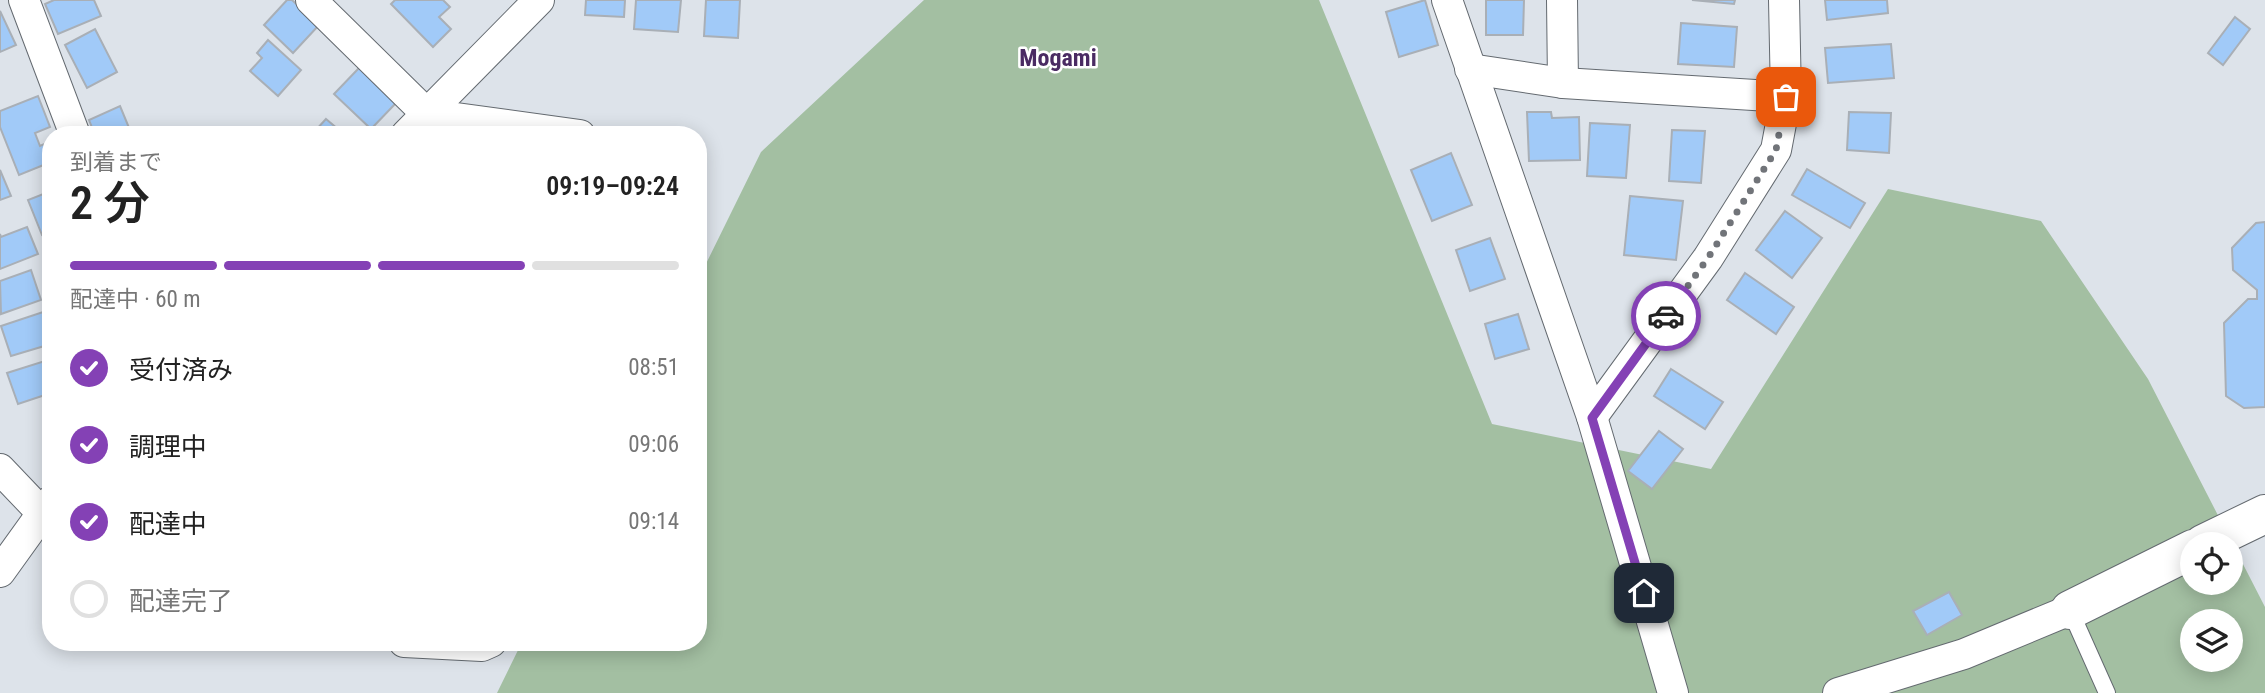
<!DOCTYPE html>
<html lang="ja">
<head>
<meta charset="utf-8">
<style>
	:root { --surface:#fff; --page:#f2f2f2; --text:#222; --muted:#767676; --line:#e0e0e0; --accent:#8441b5 }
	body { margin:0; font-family:"Roboto Condensed","Noto Sans JP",sans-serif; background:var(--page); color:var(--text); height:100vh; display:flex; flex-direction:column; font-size:26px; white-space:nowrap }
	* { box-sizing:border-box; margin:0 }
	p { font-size:23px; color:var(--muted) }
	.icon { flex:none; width:38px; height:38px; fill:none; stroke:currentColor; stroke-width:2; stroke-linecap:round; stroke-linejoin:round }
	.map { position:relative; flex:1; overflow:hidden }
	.drawer { position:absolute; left:42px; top:126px; width:665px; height:525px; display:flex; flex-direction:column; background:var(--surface); border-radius:28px; box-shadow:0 4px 18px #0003 }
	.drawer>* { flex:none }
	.controls { position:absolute; left:2180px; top:532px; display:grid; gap:14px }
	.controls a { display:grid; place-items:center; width:63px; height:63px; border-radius:50%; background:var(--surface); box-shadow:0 4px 18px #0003; font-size:35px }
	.pin { position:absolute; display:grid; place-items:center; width:60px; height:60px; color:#fff; margin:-30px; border-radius:14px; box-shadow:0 4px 10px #0006 }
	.courier { position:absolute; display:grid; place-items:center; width:70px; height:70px; margin:-35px; border:5px solid #8441b5; border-radius:50%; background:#fff; color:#222; box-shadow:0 2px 9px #0007 }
	.head em { font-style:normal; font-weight:600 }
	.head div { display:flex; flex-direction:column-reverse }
	.head { display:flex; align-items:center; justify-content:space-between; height:119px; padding:0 28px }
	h1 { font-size:46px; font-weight:600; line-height:52px }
	.bar { display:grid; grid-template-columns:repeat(4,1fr); gap:10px 7px; align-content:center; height:84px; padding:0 28px }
	.bar i { height:9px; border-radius:5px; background:var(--line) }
	.bar .active { background:var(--accent) }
	.bar p { grid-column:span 4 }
	ol { padding:0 28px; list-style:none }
	li { display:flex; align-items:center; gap:21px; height:77px }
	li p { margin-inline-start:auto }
	li .icon { padding:7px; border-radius:50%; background:var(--accent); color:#fff; stroke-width:4 }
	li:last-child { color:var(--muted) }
	li i { width:38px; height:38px; border:4px solid var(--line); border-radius:50% }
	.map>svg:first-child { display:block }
	.green { fill:#a3bfa2; fill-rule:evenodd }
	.building { fill:#a1caf8; stroke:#a9afb6; stroke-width:2 }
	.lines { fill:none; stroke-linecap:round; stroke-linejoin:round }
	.service-casing { stroke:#646a70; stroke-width:18 }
	.minor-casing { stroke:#646a70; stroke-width:32 }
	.tertiary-casing { stroke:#646a70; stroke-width:40 }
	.service { stroke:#fff; stroke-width:16 }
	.minor { stroke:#fff; stroke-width:30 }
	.tertiary { stroke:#fff; stroke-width:38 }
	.done { stroke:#717479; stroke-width:7; stroke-dasharray:0 12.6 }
	.route { stroke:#8441b5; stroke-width:9 }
	.labels { text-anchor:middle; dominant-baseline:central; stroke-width:5; stroke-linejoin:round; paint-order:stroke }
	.quarter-label { font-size:24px; font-weight:bold; fill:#4a2b63; stroke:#fff }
</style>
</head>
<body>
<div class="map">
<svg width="2265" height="693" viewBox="0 0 2265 693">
	<rect width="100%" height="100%" fill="#dde3ea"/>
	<path class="green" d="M924,0h395l173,424 219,45 177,-280 153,32 107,158 117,228v86h-1768l25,-51h176v-362l63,-128zM2193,544h38v39h-38zM2193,621h38v39h-38z"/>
	<g class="building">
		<polygon points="54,0 94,0 101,16 58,34 45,4"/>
		<polygon points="287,0 292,0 319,25 293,53 264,25"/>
		<polygon points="395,0 443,0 450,7 439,17 451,29 433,47 391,4"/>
		<polygon points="586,0 625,0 624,17 585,15"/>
		<polygon points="636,0 681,0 678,32 634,29"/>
		<polygon points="706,0 740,0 738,38 704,36"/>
		<polygon points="1425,0 1438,45 1399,57 1386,12"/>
		<polygon points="1486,0 1524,0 1523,35 1486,35"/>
		<polygon points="1692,0 1735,0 1734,4"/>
		<polygon points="1825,0 1887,0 1888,13 1827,20"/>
		<polygon points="0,11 16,45 0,52"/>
		<polygon points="2235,17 2250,29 2223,65 2208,53"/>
		<polygon points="1681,23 1737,27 1734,67 1678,64"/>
		<polygon points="95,29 117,72 87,88 65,45"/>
		<polygon points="268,40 301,70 278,96 250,71 262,58 257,53"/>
		<polygon points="1891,44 1894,78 1828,83 1825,48"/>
		<polygon points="359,68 396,103 371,129 334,94"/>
		<polygon points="38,96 50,127 35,133 40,146 51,141 51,162 19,175 0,127 0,111"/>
		<polygon points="120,106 132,135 95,135 89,120"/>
		<polygon points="1527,112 1551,112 1552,118 1579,117 1580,160 1529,161"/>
		<polygon points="1849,112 1891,113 1889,153 1847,150"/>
		<polygon points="326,119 345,135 319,135 315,131"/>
		<polygon points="1590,123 1630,125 1626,178 1587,176"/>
		<polygon points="1672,130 1705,131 1701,183 1669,181"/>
		<polygon points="1451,153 1472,205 1432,221 1411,170"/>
		<polygon points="1807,169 1865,203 1850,228 1792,195"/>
		<polygon points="0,170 11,196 0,200"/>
		<polygon points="51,191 51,231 42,235 28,200"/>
		<polygon points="1630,196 1683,201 1676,260 1624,255"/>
		<polygon points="1785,211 1822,238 1792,278 1756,250"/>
		<polygon points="2265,222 2265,407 2244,408 2226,396 2224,323 2248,299 2257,299 2257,290 2233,270 2232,248 2256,223"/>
		<polygon points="27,227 38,254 0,269 0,234 1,237"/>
		<polygon points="1490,238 1505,279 1470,291 1456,250"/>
		<polygon points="31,270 41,300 1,314 0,281"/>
		<polygon points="1745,273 1794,307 1776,334 1727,300"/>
		<polygon points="43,312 51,344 11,356 1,326"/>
		<polygon points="1518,314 1529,349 1495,359 1485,324"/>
		<polygon points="51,359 51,393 18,404 7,373"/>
		<polygon points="1671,369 1723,402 1705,429 1654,396"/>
		<polygon points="1659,431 1683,449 1652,489 1628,471"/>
		<polygon points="1949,592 1962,615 1927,635 1913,611"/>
	</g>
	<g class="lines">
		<g class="service-casing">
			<polyline id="service" points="2070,610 2107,693"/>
		</g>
		<g class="minor-casing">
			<g id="minor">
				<polyline points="24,0 75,135"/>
				<polyline points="311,0 427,114 580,135"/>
				<polyline points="1447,0 1592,417 1673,693"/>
				<polyline points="1562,0 1563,83"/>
				<polyline points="1470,69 1563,83 1786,97"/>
				<polyline points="406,135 539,0"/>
				<polyline points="1592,417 1708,258 1776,150 1786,97 1784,0"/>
				<polyline points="0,469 41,512"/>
				<polyline points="0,572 51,501"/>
				<polyline points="404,642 482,646 491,642"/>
				<polyline points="1838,693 1964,654 2070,610"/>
			</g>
		</g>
		<g class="tertiary-casing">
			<g id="tertiary">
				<polyline points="2203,544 2265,514"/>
				<polyline points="2070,610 2193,549"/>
			</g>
		</g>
		<use href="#service" class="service"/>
		<use href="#minor" class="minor"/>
		<use href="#tertiary" class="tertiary"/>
	</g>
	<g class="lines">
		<polyline class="done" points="1666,316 1708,258 1776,150 1786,97"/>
		<polyline class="route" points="1644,593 1592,418 1666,316"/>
	</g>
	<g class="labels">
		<g class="quarter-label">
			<text x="1058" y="58">Mogami</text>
		</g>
	</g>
</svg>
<div class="controls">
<a><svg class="icon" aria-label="locate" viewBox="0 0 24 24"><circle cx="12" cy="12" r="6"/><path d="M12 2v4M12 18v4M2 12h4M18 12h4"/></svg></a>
<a><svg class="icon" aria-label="layers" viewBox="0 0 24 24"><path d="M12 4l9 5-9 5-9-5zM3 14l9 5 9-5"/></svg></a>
</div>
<div class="pin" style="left:1786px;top:97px;background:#ea580c"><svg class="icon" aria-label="bag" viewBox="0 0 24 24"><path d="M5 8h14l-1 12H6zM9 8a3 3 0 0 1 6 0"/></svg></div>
<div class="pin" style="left:1644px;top:593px;background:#1f2937"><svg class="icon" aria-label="home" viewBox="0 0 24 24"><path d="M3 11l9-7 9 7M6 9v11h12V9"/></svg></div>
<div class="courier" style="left:1666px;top:316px"><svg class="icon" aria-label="car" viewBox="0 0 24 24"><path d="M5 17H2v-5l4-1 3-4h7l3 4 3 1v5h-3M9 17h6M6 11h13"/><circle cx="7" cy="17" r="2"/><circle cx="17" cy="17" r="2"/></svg></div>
<section class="drawer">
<div class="head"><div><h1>2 分</h1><p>到着まで</p></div><em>09:19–09:24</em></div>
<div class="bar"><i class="active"></i><i class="active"></i><i class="active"></i><i></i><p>配達中 · 60 m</p></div>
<ol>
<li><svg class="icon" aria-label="check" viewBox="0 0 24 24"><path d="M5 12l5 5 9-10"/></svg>受付済み<p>08:51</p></li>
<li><svg class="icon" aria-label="check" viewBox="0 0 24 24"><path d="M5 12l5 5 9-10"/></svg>調理中<p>09:06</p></li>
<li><svg class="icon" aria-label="check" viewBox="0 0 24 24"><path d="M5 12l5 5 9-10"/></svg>配達中<p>09:14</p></li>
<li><i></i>配達完了</li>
</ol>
</section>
</div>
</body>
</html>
